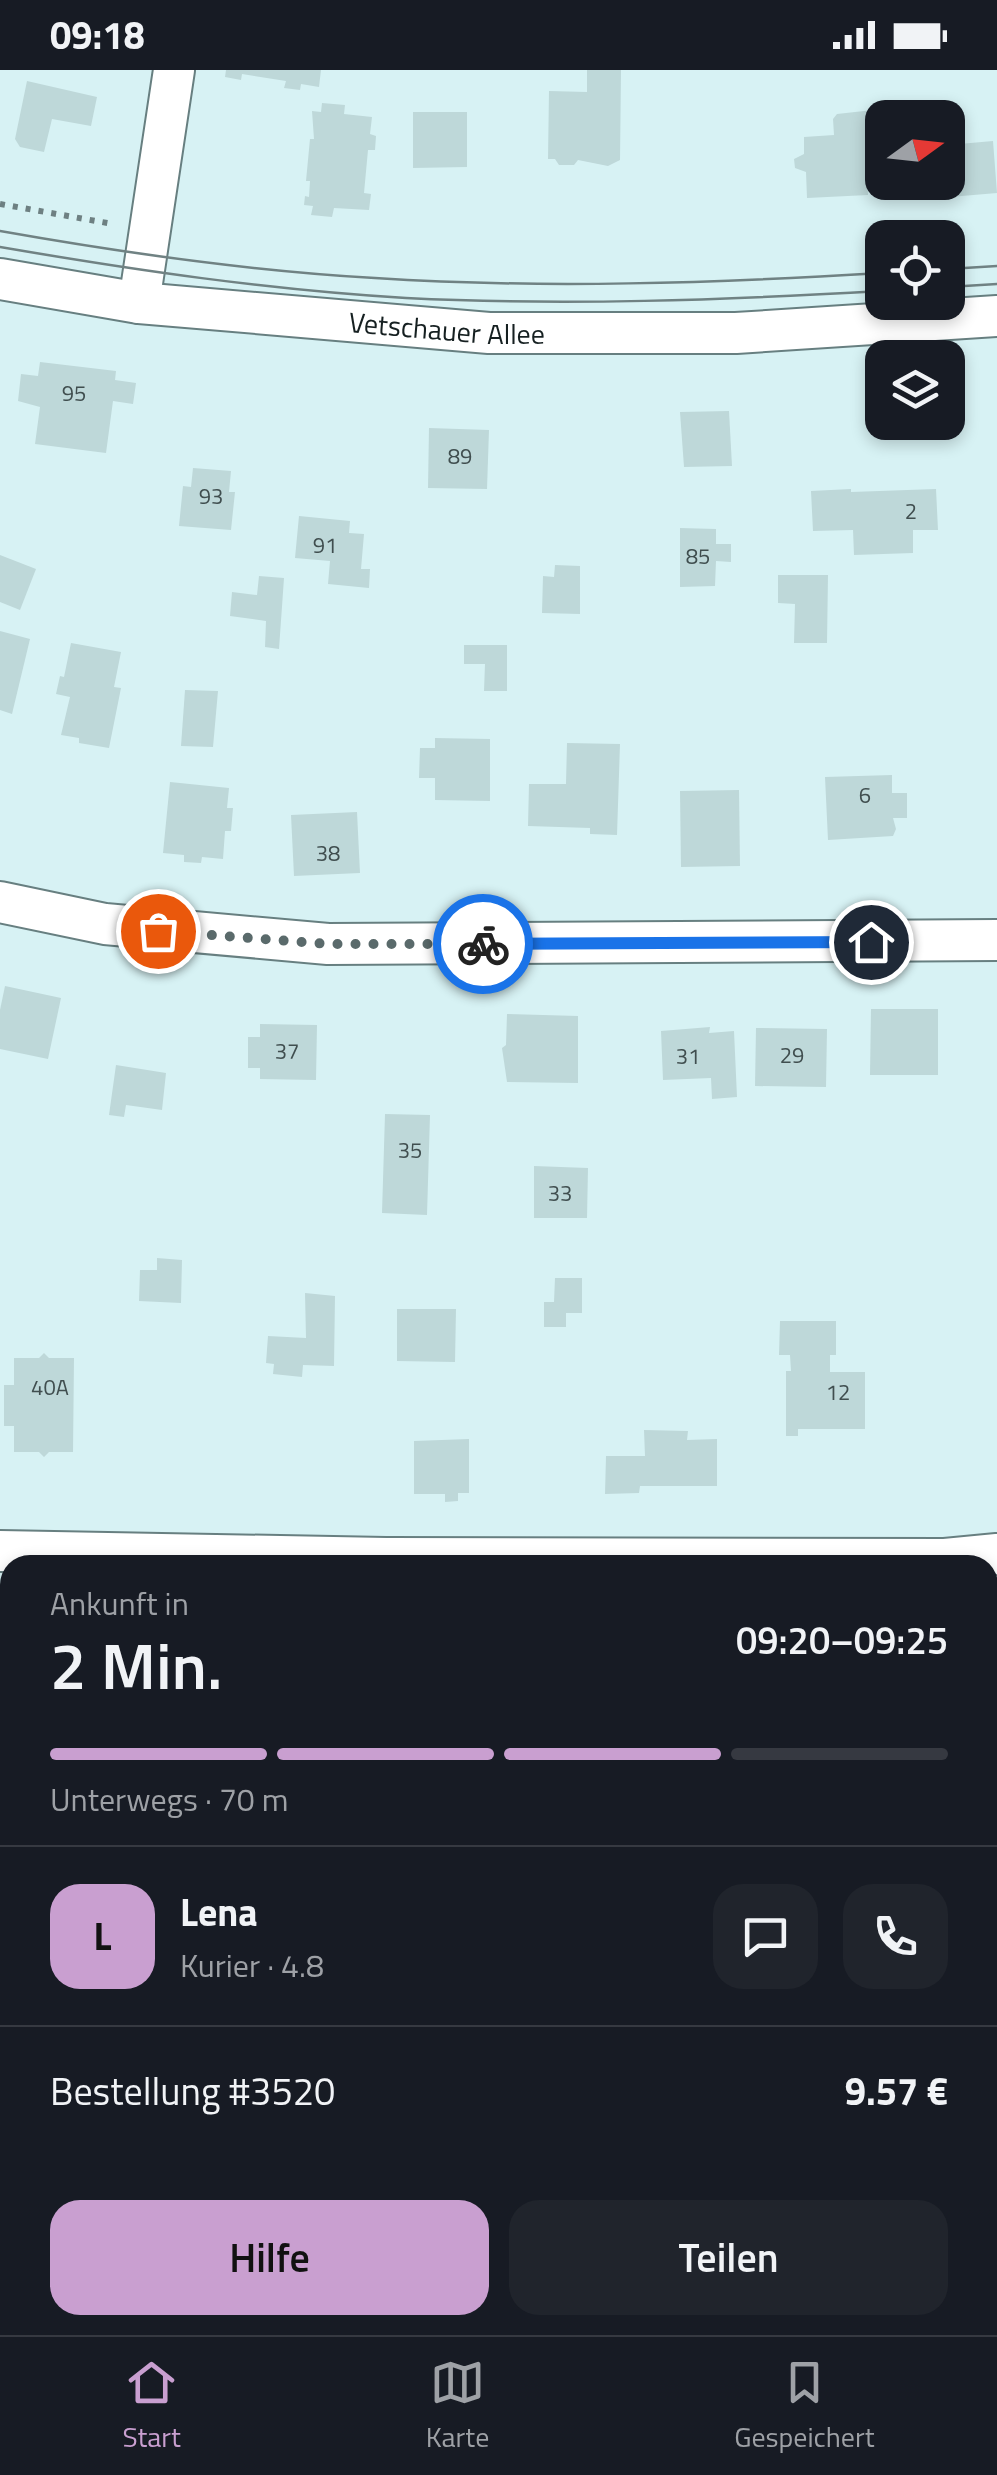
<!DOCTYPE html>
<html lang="de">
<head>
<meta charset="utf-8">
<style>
	:root { --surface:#171b24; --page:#20242c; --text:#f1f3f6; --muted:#9ea1a6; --line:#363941; --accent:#c99fd0 }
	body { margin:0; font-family:"Titillium Web",sans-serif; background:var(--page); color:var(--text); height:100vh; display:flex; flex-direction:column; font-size:38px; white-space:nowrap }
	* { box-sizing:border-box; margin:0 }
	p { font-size:32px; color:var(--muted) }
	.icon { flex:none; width:55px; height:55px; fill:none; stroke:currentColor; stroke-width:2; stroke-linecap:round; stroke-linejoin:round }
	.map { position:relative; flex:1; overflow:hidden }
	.sheet { position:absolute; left:0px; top:1485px; width:998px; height:780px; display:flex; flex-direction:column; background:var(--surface); border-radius:30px 30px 0 0; box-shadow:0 5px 15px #0003 }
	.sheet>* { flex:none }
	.needle { width:65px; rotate:75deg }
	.tools { position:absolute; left:865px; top:30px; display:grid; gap:20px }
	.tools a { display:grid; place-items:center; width:100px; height:100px; border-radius:20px; background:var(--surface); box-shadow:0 5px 15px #0003; font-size:50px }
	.pin { position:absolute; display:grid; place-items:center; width:85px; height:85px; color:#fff; margin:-42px; border:5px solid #fff; border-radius:50%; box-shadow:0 2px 10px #0007 }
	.courier { position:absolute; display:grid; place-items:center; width:100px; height:100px; margin:-50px; border:8px solid #1a73e8; border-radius:50%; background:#fff; color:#222; box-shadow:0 2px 12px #0007 }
	.summary em { font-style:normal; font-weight:600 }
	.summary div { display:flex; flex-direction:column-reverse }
	.summary { display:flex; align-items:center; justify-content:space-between; height:170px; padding:0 50px }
	h1 { font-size:65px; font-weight:600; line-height:75px }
	.bar { display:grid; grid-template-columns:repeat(4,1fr); gap:15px 10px; align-content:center; height:120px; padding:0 50px }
	.bar i { height:12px; border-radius:8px; background:var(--line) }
	.bar .active { background:var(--accent) }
	.bar p { grid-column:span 4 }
	.line { display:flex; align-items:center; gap:25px; padding:0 50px; border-top:2px solid var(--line) }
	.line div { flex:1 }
	.round { display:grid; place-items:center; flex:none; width:105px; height:105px; border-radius:30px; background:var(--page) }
	.cta { display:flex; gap:20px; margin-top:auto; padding:20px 50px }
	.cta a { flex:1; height:115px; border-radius:30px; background:var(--accent); color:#111; font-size:40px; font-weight:600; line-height:115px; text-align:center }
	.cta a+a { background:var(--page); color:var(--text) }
	.status { display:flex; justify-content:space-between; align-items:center; height:70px; padding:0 50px; background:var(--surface); direction:ltr }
	.status svg { height:28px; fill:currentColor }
	.menu { display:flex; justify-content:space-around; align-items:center; height:140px; border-top:2px solid var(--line); background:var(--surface); font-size:28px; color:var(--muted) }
	.menu a { display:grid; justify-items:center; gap:5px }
	.menu .active { color:var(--accent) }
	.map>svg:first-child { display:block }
	.building { fill:#bed8d9 }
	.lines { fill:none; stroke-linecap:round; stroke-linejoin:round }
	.minor-casing { stroke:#677f80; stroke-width:44 }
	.path { stroke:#6e8082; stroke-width:6; stroke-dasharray:5 8; stroke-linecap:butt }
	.minor { stroke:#fff; stroke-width:40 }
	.tram { stroke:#708283; stroke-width:2.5 }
	.done { stroke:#5a6a6b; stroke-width:10; stroke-dasharray:0 18 }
	.route { stroke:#1a73e8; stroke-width:12 }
	.labels { text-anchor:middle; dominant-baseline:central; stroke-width:10; stroke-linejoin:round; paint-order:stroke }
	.number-label { font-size:22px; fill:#404e4f }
	.street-label { font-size:28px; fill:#162021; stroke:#fff }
</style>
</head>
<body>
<div class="status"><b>09:18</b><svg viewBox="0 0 49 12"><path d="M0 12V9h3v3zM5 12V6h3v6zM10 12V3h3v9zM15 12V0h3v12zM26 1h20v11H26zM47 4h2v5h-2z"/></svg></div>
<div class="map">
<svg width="997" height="2265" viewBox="0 0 997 2265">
	<rect width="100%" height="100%" fill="#d7f2f4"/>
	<g class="building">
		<polygon points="226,0 321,0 319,17 301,14 300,20 284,18 286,11 242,4 241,10 225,7"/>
		<polygon points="587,0 621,0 620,90 608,96 578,90 574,95 559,95 555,89 548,89 549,21 587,22"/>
		<polygon points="27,11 97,27 91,56 52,49 44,82 20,77 15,69"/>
		<polygon points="322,33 345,35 344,44 372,47 370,64 376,66 375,80 368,80 364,123 371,124 369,140 334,138 332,147 311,145 313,136 304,135 305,126 309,127 310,111 306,111 310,69 314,69 312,41 321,42"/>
		<polygon points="882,39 882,85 866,86 868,125 807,128 806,102 795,98 794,89 804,84 804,67 834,65 833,49 837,44"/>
		<polygon points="413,42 467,42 467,97 413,98"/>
		<polygon points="993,71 997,123 938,128 936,112 948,112 948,75"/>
		<polygon points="40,292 116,301 115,310 136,313 133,334 113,331 106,383 35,374 40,337 18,331 21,304 38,306"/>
		<polygon points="729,341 732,396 684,397 680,342"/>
		<polygon points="429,358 489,360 487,419 428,418"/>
		<polygon points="193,398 231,401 229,422 235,422 231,460 179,456 183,416 191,417"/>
		<polygon points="851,419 851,422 936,419 938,460 913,460 913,483 854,485 853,460 813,461 811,421"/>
		<polygon points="299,446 350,451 349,463 364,464 361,499 370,499 369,518 328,514 330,491 295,488"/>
		<polygon points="680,458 716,459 716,474 731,474 731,492 716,491 715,516 680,517"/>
		<polygon points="0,485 36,499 20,540 0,532"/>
		<polygon points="555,495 580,496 580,544 542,543 543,506 554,507"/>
		<polygon points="778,505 828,505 827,573 794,573 795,534 778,533"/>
		<polygon points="259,506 284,508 279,579 265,577 266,551 230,546 232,522 257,525"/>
		<polygon points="0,561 30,569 12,644 0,640"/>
		<polygon points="71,573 121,582 114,617 121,618 109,678 79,673 79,668 61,665 70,627 56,624 60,606 64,607"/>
		<polygon points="464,575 507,575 507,621 484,621 485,594 464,594"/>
		<polygon points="185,620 218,621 213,677 181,676"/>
		<polygon points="435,668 490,669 490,731 435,730 435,708 419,708 420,678 435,678"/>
		<polygon points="567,673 620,674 617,765 590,764 590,758 528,756 529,714 566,714"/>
		<polygon points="892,705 892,723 907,723 907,748 893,748 896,759 893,766 828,770 825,707"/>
		<polygon points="170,712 229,718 227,738 233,738 231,761 225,761 223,789 202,787 201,793 184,792 184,785 163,783"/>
		<polygon points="739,720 740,796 681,797 680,721"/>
		<polygon points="357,742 360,803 294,806 291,745"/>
		<polygon points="5,916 61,928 48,989 0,979 0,940"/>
		<polygon points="871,939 938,939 938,1005 870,1005"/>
		<polygon points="507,944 578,946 578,1013 507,1012 502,978 506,975"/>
		<polygon points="260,954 317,955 316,1010 260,1009 260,998 248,998 248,967 260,967"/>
		<polygon points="710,957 709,963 734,961 737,1027 712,1029 711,1008 663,1010 661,961"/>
		<polygon points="756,958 827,959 826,1017 755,1016"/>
		<polygon points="116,995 166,1003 162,1040 126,1035 124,1047 109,1045"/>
		<polygon points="385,1044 430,1045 427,1145 382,1143"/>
		<polygon points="534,1096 588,1098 587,1148 534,1148"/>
		<polygon points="157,1188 182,1190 181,1233 139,1231 140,1200 157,1200"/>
		<polygon points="555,1208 582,1208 582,1243 566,1243 566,1257 544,1257 544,1232 554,1232"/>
		<polygon points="305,1223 335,1226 334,1296 303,1295 302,1307 273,1304 274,1294 266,1293 268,1266 306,1268"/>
		<polygon points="397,1239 456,1239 455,1292 397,1291"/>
		<polygon points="780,1251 836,1251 836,1285 830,1285 830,1302 865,1302 865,1359 798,1359 798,1366 786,1366 786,1301 791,1301 790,1285 779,1285"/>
		<polygon points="44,1283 49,1288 74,1288 73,1382 49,1382 44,1387 39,1382 14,1382 14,1356 4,1356 4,1315 14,1315 14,1288 39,1288"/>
		<polygon points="644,1360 688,1361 687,1370 717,1369 717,1416 640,1416 639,1423 605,1424 606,1386 645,1386"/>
		<polygon points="469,1369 469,1423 458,1423 458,1431 445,1432 445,1424 414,1424 414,1371"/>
		<rect x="0" y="1845" width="8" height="44"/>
		<rect x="0" y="2030" width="9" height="30"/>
		<polygon points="0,2217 10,2217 12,2265 0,2265"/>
		<rect x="71" y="2255" width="74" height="10"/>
		<polygon points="194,2255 271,2256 271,2265 194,2265"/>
		<rect x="630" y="2255" width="75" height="10"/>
		<polygon points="778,2255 859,2255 858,2265 778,2265"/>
	</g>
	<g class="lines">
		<g class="minor-casing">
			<g id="minor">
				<path id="s1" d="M0,209l139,24 350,30h247l261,-17"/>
				<polyline points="139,233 174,0"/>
				<polyline points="0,832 105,854 328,874 997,870"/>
				<polyline points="0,1481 386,1488 945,1489 997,1484"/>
				<polyline points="0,2130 10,2130"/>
				<polyline points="988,2144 997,2144"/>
			</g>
		</g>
		<polyline class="path" points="0,134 113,154"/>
		<use href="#minor" class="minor"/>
		<g class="tram">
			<path d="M0,161c124,22 250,40 375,47 169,11 339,5 507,-5"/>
			<path d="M0,177c134,23 269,43 406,51 159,8 318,2 476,-7"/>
			<polyline points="948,199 997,196"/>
			<polyline points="948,217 997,214"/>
		</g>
	</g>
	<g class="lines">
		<polyline class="done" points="158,861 328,874 483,874"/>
		<polyline class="route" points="483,874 871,872"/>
	</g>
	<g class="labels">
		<g class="number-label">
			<text x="74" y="323">95</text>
			<text x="460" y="386">89</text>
			<text x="211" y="426">93</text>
			<text x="911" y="441">2</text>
			<text x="325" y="475">91</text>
			<text x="698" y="486">85</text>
			<text x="865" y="725">6</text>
			<text x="328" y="783">38</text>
			<text x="287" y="981">37</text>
			<text x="792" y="985">29</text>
			<text x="688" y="986">31</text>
			<text x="410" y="1080">35</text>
			<text x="560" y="1123">33</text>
			<text x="50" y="1317">40A</text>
			<text x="838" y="1322">12</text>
		</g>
		<g class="street-label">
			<text stroke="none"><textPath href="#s1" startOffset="450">Vetschauer Allee</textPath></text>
		</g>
	</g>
</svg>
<div class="tools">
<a><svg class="needle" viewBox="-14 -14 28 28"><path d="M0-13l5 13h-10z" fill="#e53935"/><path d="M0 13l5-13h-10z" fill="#9ea1a6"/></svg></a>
<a><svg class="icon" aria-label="locate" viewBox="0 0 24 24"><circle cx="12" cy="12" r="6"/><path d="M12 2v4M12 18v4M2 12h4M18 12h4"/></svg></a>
<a><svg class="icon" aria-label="layers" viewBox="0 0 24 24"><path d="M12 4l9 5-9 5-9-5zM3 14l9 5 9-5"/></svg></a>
</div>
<div class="pin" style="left:158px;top:861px;background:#ea580c"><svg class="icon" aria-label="bag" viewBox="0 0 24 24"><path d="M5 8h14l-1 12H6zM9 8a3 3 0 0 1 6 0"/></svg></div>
<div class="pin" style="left:871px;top:872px;background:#1f2937"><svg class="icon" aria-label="home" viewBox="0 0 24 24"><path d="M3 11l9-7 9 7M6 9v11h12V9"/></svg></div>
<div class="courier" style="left:483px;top:874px"><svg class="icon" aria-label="bike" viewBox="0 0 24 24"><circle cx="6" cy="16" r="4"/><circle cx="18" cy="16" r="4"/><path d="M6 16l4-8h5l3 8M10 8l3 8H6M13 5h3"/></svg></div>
<section class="sheet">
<div class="summary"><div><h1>2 Min.</h1><p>Ankunft in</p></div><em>09:20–09:25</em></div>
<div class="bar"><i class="active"></i><i class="active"></i><i class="active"></i><i></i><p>Unterwegs · 70 m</p></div>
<div class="line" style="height:180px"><b class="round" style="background:var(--accent);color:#111">L</b><div><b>Lena</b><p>Kurier · 4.8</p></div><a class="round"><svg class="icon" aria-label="chat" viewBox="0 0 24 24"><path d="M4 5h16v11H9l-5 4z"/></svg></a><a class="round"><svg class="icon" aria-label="phone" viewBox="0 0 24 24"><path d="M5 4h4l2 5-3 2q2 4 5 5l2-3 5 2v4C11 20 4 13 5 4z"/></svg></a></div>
<div class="line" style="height:130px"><div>Bestellung #3520</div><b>9.57 €</b></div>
<div class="cta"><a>Hilfe</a><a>Teilen</a></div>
</section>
</div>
<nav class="menu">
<a class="active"><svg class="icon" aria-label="home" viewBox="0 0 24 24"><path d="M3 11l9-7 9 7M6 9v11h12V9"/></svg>Start</a>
<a><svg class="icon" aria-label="map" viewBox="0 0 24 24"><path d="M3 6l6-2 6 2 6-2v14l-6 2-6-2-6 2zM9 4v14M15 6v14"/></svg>Karte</a>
<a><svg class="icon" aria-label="saved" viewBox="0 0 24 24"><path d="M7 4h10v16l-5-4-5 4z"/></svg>Gespeichert</a>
</nav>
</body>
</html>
